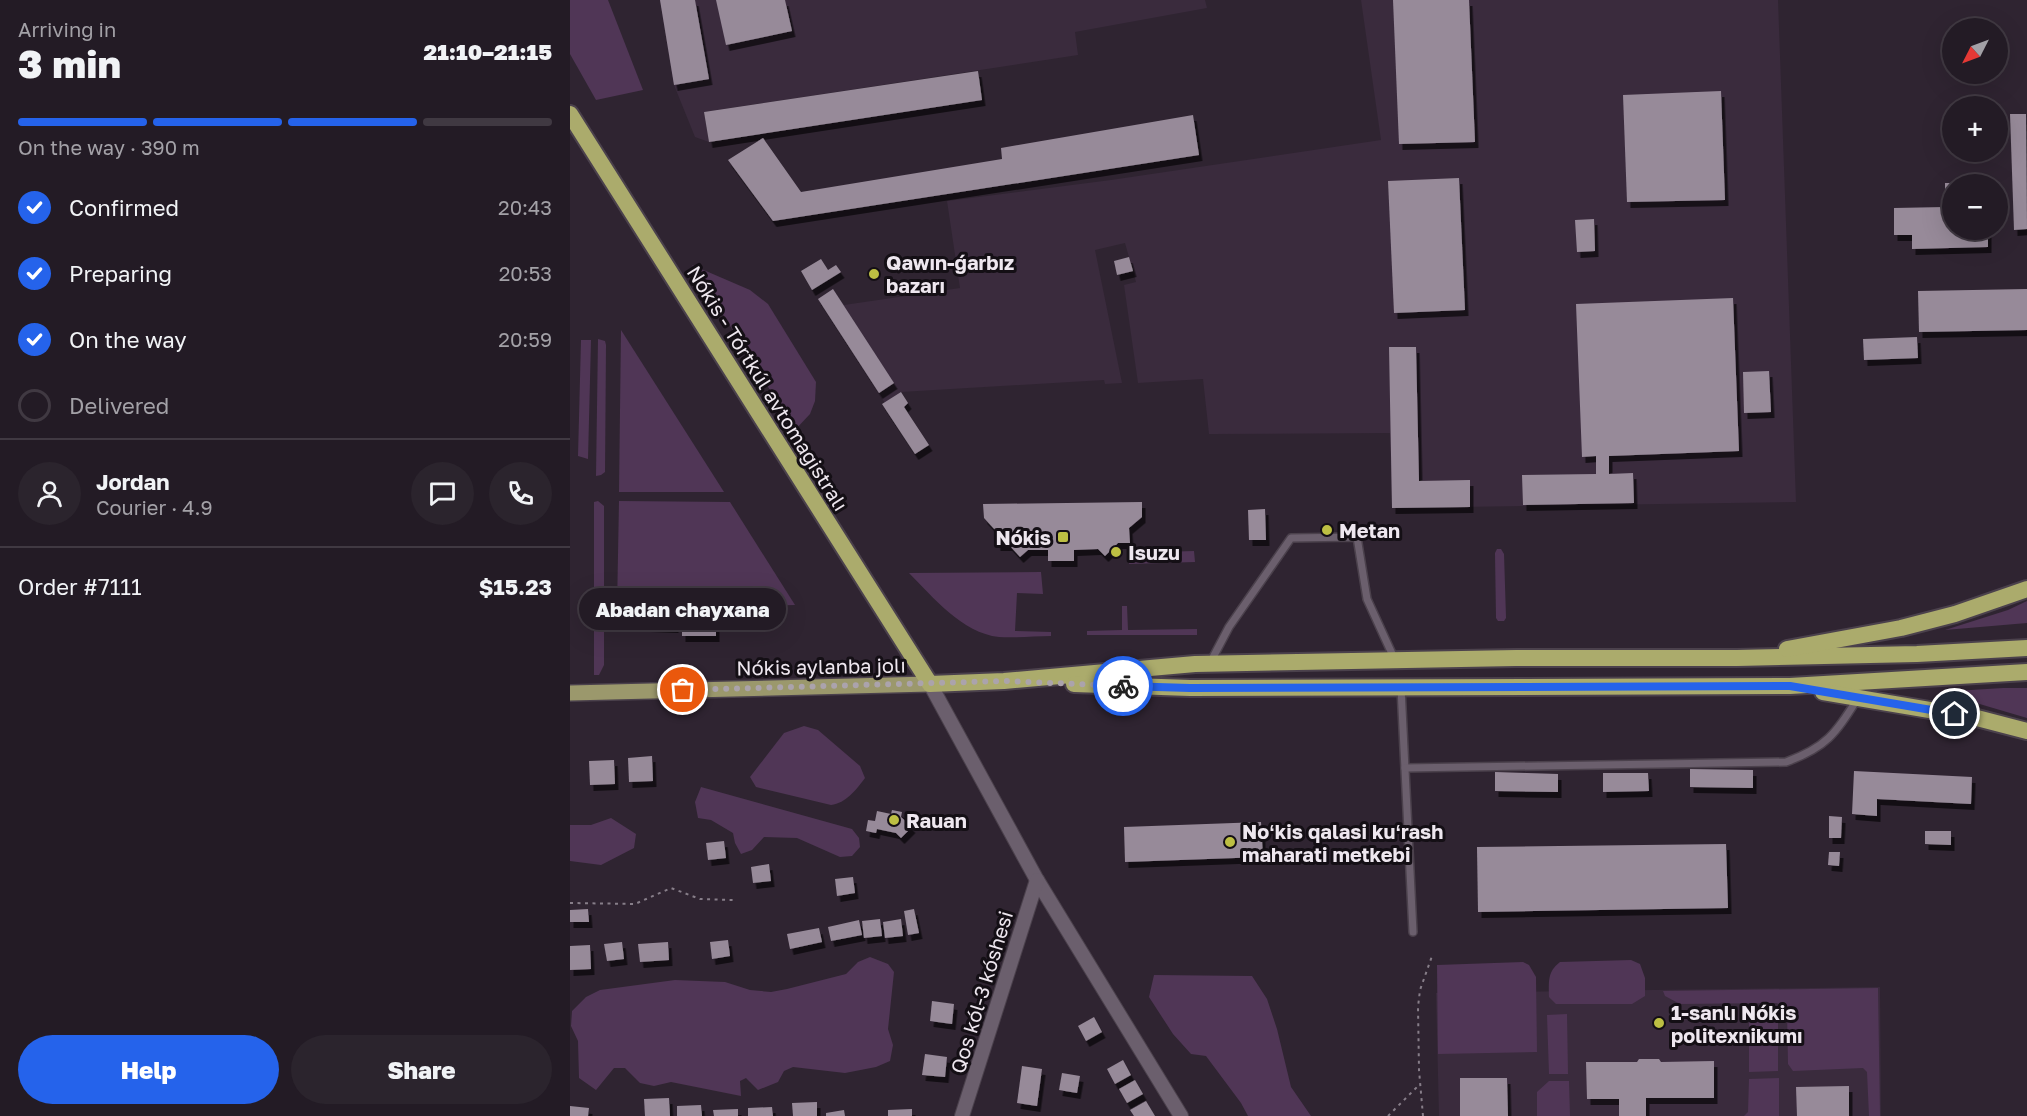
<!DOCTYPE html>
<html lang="en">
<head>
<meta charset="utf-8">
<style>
	:root { --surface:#231b25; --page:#2b242d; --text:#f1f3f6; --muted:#a3a1a7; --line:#403942; --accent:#2563eb }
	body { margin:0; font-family:"Golos Text",sans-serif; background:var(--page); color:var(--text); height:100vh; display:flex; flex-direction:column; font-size:22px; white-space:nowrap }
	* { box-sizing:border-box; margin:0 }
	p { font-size:20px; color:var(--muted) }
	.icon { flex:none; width:33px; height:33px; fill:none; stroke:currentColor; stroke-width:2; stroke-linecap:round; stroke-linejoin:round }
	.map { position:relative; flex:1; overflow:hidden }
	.sheet { display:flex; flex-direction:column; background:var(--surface); width:570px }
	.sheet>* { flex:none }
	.needle { width:39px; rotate:228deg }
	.fabs { position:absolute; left:1372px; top:18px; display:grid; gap:12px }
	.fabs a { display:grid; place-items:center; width:66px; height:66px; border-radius:50%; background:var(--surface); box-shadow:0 6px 24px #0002,0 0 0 2px var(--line); font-size:30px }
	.pin { position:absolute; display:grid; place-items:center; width:51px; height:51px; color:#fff; margin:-26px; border:3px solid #fff; border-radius:50%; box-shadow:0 2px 6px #0007 }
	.courier { position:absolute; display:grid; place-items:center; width:60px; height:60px; margin:-30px; border:4px solid #2563eb; border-radius:50%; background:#fff; color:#222; box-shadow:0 2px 8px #0007 }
	.bubble { position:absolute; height:42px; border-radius:21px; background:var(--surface); box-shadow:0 6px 24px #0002,0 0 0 2px var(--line); font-size:20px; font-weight:800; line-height:42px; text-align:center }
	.overview em { font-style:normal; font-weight:800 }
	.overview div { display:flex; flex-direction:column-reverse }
	.overview { display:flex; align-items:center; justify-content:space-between; height:102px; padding:0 18px }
	h1 { font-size:39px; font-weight:800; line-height:45px }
	.bar { display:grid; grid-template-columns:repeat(4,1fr); gap:9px 6px; align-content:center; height:72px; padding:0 18px }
	.bar i { height:8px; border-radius:4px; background:var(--line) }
	.bar .selected { background:var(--accent) }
	.bar p { grid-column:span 4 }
	.line { display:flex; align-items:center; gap:15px; padding:0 18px; border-top:2px solid var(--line) }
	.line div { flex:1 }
	.round { display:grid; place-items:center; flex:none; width:63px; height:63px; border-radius:32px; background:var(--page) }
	ol { padding:0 18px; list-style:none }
	li { display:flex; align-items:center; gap:18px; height:66px }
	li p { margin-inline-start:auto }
	li .icon { padding:6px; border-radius:50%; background:var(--accent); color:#fff; stroke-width:4 }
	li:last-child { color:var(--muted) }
	li i { width:33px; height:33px; border:3px solid var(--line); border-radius:50% }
	.button { display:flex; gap:12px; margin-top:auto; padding:12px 18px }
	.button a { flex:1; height:69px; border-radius:36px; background:var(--accent); color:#fff; font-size:24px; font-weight:800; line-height:69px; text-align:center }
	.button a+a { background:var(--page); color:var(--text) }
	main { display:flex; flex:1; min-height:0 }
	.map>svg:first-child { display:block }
	.built { fill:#3a2b3d }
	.green { fill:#503656 }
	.building { fill:#978a99; filter:url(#shadow) }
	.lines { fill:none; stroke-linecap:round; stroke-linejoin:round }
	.service-casing { stroke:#4b414c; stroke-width:10 }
	.minor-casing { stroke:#4b414c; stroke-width:16 }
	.primary-casing { stroke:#4b414c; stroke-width:18 }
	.trunk-casing { stroke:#4b414c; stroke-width:20 }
	.path { stroke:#877e89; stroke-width:2; stroke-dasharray:3 4.5; stroke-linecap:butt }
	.service { stroke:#6b5f6d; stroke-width:7 }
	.minor { stroke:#6b5f6d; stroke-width:14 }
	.primary { stroke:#9b986c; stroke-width:15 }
	.trunk { stroke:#abab6c; stroke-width:16 }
	.done { stroke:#aba3ac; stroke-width:6; stroke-dasharray:0 10.8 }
	.route { stroke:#2563eb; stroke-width:8 }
	.poi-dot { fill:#bdbf43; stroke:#140f15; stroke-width:2 }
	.labels { text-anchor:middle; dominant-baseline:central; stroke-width:6; stroke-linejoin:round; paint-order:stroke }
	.poi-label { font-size:20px; font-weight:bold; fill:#eee7ef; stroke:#140f15; text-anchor:start }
	.street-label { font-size:20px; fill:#eee7ef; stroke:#140f15 }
</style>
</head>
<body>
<main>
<section class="sheet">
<div class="overview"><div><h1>3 min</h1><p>Arriving in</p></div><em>21:10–21:15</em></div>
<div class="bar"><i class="selected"></i><i class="selected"></i><i class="selected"></i><i></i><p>On the way · 390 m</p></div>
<ol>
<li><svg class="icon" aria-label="check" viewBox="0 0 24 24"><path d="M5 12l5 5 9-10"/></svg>Confirmed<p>20:43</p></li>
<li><svg class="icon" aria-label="check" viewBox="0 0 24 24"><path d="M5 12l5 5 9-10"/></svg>Preparing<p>20:53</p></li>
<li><svg class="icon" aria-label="check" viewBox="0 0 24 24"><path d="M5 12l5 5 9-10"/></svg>On the way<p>20:59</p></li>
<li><i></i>Delivered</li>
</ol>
<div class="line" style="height:108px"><a class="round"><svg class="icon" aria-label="person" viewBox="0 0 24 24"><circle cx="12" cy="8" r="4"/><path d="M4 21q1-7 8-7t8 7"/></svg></a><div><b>Jordan</b><p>Courier · 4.9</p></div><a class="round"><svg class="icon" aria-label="chat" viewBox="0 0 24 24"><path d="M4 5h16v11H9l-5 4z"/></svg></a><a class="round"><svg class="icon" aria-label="phone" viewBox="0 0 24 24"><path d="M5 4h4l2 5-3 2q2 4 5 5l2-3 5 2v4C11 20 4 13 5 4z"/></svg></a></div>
<div class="line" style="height:78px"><div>Order #7111</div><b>$15.23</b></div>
<div class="button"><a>Help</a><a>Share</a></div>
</section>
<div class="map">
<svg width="1457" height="1116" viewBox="0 0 1457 1116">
	<defs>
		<filter id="shadow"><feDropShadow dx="3.5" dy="6" stdDeviation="0" flood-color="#0009"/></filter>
	</defs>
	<rect width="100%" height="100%" fill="#2f2431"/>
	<g class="built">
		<polygon points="90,0 635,0 637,8 505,32 508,55 134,112 139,142 125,137 104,85"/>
		<polygon points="791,0 1208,0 1226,502 822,508 820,433 639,434 633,379 568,383 554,285 566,282 555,243 525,250 552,383 535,384 534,380 331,392 315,403 248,299 263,289 274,305 390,288 377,201 541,180 811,140"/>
		<polygon points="1310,987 1311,1116 869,1116 866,993"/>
	</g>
	<g class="green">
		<polygon points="0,0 38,0 73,90 26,100 0,54"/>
		<polygon points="122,265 180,290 198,304 246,382 245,401 240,414 225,430"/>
		<polygon points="51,330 154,492 49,492"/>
		<polygon points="28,339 35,341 36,345 35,472 31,475 26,476"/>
		<polygon points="11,340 21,340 18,459 8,456"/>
		<polygon points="28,501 34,506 34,665 29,675 24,675 24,502"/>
		<polygon points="49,501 160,502 225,605 47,609"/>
		<polygon points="927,549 931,549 934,554 936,618 934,621 928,621 926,618 925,553"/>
		<polygon points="624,551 625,562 559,564 559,553"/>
		<path d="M471,572l2,22 -26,-1 -2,38 36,1v4c-17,0 -35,2 -52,1 -37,-4 -66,-40 -90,-64z"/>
		<polygon points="1457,601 1457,623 1375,630 1438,610"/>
		<polygon points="552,606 557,606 558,630 627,629 627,635 517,635 517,631 552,630"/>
		<polygon points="1433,688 1457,688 1457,718 1369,692"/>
		<path d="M234,726l14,4 42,36 5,12c-9,12 -19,25 -34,27l-75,-18 -6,-10 34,-44z"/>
		<polygon points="131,787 282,829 289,838 290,847 282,856 270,857 227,838 194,837 182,850 171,854 165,843 163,833 141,820 128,818 125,802"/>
		<polygon points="41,818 66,834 64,848 31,865 0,861 0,825 21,825"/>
		<polygon points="300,957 318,964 324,972 318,1029 323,1045 320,1061 306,1067 275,1073 223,1067 214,1071 208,1082 188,1090 176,1078 170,1081 171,1096 101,1082 84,1086 70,1083 55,1068 44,1068 26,1090 9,1078 8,1041 1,1026 2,1011 16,997 30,990 105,980 155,982 180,990 201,992 217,989 276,974 288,962"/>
		<path d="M1061,960l9,4 5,14v18l-13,8h-76l-7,-7c0,-15 -2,-25 11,-35z"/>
		<polygon points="953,962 959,965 966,977 967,1052 868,1054 867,965"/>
		<polygon points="584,975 682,976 697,999 707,1029 721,1087 741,1116 678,1116 671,1103 636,1056 621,1054 603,1034 579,997"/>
		<polygon points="1308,988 1310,1116 1299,1116 1297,1072 1293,1068 1223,1071 1218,1064 1217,1011 1207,1003 1110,1004 1095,996 1093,991"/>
		<polygon points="1179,1013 1203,1013 1208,1017 1208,1071 1179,1072"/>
		<polygon points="997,1014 998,1074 979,1074 977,1015"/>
		<polygon points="1209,1078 1209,1116 1174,1116 1178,1112 1179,1079"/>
		<polygon points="979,1081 999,1081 1000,1116 967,1116 967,1092"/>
	</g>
	<g class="building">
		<polygon points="90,0 125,0 139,79 104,85"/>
		<polygon points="146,0 215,0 222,31 156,45"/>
		<polygon points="823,0 899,0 905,142 829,144"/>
		<polygon points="408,71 412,100 139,142 134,112"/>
		<polygon points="1151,91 1155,200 1057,202 1053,95"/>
		<polygon points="1440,114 1456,114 1457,229 1444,230"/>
		<polygon points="623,115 629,155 203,221 158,160 193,138 231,192 432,159 431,148"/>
		<polygon points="889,178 895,310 824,313 818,181"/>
		<polygon points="1375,183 1383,183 1383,230 1418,230 1418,247 1342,249 1342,235 1324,235 1324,208 1375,207"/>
		<polygon points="1024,219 1025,251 1007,252 1005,220"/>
		<polygon points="559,257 563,271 547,275 544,261"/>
		<polygon points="251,259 258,270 266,265 271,272 242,290 231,271"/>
		<polygon points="263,289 324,383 309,393 248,299"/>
		<polygon points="1457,289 1457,330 1349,332 1348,291"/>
		<polygon points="1163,298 1169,451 1039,456 1039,474 1063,473 1064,503 953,505 952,475 1026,474 1026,456 1012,457 1006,304"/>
		<polygon points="1347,337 1348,358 1294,360 1293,339"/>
		<polygon points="819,347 846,347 849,481 900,480 900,507 822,508"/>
		<polygon points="1199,371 1201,412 1174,413 1173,372"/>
		<polygon points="331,392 338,403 334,407 359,445 345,454 312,404"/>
		<polygon points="572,502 572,517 559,528 560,543 548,543 535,556 528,549 504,550 504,561 478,561 478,550 458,550 450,557 439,545 427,545 426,531 414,518 413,504"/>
		<polygon points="695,509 696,540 679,540 678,510"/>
		<polygon points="77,607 105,608 105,627 77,626"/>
		<rect x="112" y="610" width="34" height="26"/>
		<polygon points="82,756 83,781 59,782 58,758"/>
		<polygon points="44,760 45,784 20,785 19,761"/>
		<polygon points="1120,769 1183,770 1183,788 1120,787"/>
		<polygon points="1284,771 1402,777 1401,804 1307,799 1307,816 1282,814"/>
		<polygon points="925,772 988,774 988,792 925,791"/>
		<polygon points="1033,773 1078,773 1079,791 1033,792"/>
		<polygon points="322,810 332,812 331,817 342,827 331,838 326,833 307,829 306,833 296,831 298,820 305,821 307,811 321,814"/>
		<polygon points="1259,816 1272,817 1271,838 1259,838"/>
		<polygon points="691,822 693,857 555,862 554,827"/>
		<polygon points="1355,831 1381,831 1381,845 1355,844"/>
		<polygon points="154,841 156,858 138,860 136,843"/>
		<polygon points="1156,844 1158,908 908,912 907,847"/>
		<polygon points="1259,852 1270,852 1269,866 1258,865"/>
		<polygon points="199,864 201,881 183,883 181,867"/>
		<polygon points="283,877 285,893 267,896 265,879"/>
		<polygon points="18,909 19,922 0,922 0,910"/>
		<polygon points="344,909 349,933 338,935 334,911"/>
		<polygon points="310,919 312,936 294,938 292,921"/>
		<polygon points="331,919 333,936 315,938 313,922"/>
		<polygon points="289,920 292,935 261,941 258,927"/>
		<polygon points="249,928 252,942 220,949 217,934"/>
		<polygon points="158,940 160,956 142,959 140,942"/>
		<polygon points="52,942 54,959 37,961 34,944"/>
		<polygon points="98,942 99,960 70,962 68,944"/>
		<polygon points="20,945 21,969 0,970 0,946"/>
		<polygon points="362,1001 384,1004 382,1024 360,1021"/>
		<polygon points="524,1017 532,1032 516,1041 508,1026"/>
		<polygon points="355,1054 377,1057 375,1077 352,1075"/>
		<polygon points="1069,1059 1089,1059 1091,1062 1144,1061 1144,1098 1076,1098 1076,1116 1049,1116 1049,1099 1017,1099 1016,1062 1067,1062"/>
		<polygon points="553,1060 561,1075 545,1084 537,1069"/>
		<polygon points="452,1066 472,1069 467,1106 447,1103"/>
		<polygon points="492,1073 510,1076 507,1093 489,1090"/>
		<polygon points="890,1078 937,1078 938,1116 890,1116"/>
		<polygon points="565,1080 573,1094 557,1103 549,1089"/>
		<polygon points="1279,1086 1279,1116 1227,1116 1226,1087"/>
		<polygon points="99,1098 100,1116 75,1116 74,1099"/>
		<polygon points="576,1101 585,1116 564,1116 560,1110"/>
		<polygon points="247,1102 247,1116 223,1116 222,1103"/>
		<polygon points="131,1105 132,1116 107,1116 107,1106"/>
		<polygon points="0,1106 19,1108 18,1116 0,1116"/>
		<polygon points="202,1107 203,1116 178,1116 178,1108"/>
		<polygon points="168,1109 168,1116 144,1116 143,1110"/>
		<polygon points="342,1109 342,1116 318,1116 318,1110"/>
		<polygon points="274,1110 275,1116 256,1116 256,1113"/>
	</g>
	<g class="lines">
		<g class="service-casing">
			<g id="service">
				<polyline points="640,663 659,627 721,538 787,537 797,599 824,658"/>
				<polyline points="831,688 843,932"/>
				<path d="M835,768l381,-6c41,-15 49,-28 72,-64"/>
			</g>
		</g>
		<g class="minor-casing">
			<g id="minor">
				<polyline points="360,684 467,880 611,1116"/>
				<polyline points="392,1116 467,880"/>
			</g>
		</g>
		<g class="primary-casing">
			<polyline id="primary" points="0,693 360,684"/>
		</g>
		<g class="trunk-casing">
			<g id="trunk">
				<polyline points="0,114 360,684 434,681 625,664 946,658 1167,658 1347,654 1457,648"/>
				<polyline points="1217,649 1331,628 1385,614 1457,589"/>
				<polyline points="504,684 620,688 1220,686 1457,672"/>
				<polyline points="1253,692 1407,718 1457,731"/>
			</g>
		</g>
		<g class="path">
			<polyline points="0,903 65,904 101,888 130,899 163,900"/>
			<polyline points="818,1116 850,1084"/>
			<polyline points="853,1116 849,1070 848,1007 850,990 862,956"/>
		</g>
		<use href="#service" class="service"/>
		<use href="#minor" class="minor"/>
		<use href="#primary" class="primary"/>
		<use href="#trunk" class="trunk"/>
	</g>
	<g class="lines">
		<polyline class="done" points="113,690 435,681 553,686"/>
		<polyline class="route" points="553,686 620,688 1220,686 1385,714"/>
	</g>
	<g class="poi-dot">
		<circle cx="304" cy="274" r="6"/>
		<circle cx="757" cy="530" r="6"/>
		<rect x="487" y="531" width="12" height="12" rx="3"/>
		<circle cx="546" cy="552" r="6"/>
		<circle cx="324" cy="820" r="6"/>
		<circle cx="660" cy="842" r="6"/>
		<circle cx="1089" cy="1023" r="6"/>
	</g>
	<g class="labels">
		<g class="poi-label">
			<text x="316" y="262">Qawın-ǵarbız<tspan x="316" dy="23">bazarı</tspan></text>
			<text x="769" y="530">Metan</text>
			<text x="481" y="537" text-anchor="end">Nókis</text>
			<text x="558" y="552">Isuzu</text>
			<text x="336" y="820">Rauan</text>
			<text x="672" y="831">Noʻkis qalasi kuʻrash<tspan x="672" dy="23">maharati metkebi</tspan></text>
			<text x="1101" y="1012">1-sanlı Nókis<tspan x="1101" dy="23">politexnikumı</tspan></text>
		</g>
		<g class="street-label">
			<text transform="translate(198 388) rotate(58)">Nókis - Tórtkúl avtomagistralı</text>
			<text transform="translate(251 666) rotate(-1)">Nókis aylanba jolı</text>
			<text transform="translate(411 992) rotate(-73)">Qos kól-3 kóshesi</text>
		</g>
	</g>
</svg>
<div class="fabs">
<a><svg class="needle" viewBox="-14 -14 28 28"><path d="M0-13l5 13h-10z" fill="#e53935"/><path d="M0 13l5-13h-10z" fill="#a3a1a7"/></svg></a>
<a>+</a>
<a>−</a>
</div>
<div class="pin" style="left:113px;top:690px;background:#ea580c"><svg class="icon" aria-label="bag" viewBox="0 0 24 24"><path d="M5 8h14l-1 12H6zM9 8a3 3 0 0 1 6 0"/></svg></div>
<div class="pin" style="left:1385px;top:714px;background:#1f2937"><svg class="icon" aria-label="home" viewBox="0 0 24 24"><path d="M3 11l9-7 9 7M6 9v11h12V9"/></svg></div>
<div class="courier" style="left:553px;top:686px"><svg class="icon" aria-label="bike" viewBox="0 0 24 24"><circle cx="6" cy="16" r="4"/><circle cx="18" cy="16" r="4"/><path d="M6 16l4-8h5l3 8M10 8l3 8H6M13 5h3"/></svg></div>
<div class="bubble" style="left:9px;top:588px;width:207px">Abadan chayxana</div>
</div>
</main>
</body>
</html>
